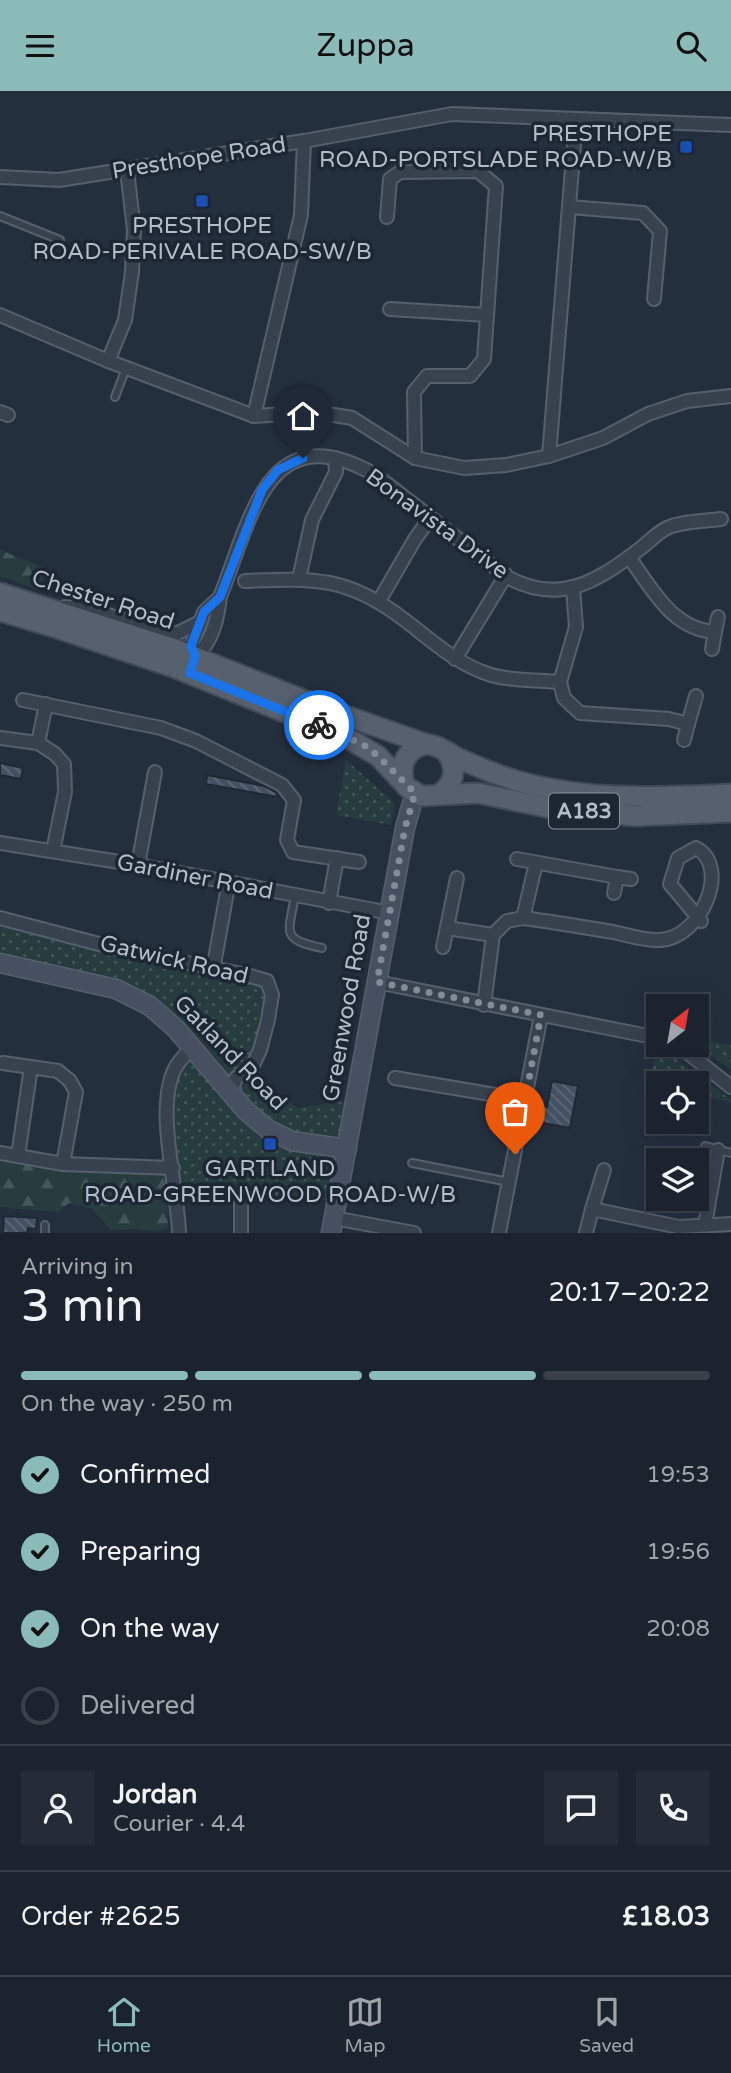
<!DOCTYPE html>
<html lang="en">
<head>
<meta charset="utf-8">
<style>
	:root { --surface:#1b232e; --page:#242b36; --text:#f1f3f6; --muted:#a0a4aa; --line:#39404a; --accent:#8bbbb9 }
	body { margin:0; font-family:"Varela Round",sans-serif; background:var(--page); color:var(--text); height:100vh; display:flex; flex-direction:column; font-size:26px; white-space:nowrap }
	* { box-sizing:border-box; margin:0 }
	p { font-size:23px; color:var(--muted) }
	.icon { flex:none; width:38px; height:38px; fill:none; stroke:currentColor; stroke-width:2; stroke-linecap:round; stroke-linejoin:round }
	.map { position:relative; height:1142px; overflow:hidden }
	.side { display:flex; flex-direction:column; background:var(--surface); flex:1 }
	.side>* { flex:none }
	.needle { width:46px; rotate:31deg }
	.fabs { position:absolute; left:646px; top:903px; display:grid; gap:14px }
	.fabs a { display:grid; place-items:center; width:63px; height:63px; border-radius:0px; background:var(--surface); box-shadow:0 7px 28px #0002,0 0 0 2px var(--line); font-size:35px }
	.pin { position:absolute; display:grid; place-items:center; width:60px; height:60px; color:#fff; margin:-72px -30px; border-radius:50% 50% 50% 0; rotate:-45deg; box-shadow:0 0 7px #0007 }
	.pin .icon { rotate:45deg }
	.courier { position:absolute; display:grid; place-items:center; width:70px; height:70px; margin:-35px; border:5px solid #1a73e8; border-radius:50%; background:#fff; color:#222; box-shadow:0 2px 9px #0007 }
	.overview em { font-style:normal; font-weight:600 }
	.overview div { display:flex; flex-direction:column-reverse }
	.overview { display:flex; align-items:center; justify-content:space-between; height:119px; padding:0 21px }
	h1 { font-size:46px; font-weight:600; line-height:52px }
	.bar { display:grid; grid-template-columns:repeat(4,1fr); gap:10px 7px; align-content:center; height:84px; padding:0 21px }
	.bar i { height:9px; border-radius:5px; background:var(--line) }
	.bar .current { background:var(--accent) }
	.bar p { grid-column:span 4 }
	.line { display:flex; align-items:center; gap:18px; padding:0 21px; border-top:2px solid var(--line) }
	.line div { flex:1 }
	.round { display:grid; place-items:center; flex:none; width:74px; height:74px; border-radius:0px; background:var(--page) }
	ol { padding:0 21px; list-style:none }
	li { display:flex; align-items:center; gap:21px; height:77px }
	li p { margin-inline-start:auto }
	li .icon { padding:7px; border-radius:50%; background:var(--accent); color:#111; stroke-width:4 }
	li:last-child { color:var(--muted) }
	li i { width:38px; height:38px; border:4px solid var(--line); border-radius:50% }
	header { display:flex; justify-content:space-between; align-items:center; height:91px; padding:0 21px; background:var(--accent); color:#111; font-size:32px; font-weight:600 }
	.tab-bar { display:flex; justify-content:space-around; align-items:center; height:98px; border-top:2px solid var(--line); background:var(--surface); font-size:19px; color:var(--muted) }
	.tab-bar a { display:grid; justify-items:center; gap:4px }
	.tab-bar .current { color:var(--accent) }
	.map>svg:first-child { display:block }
	.grass { fill:url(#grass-dots) }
	.forest { fill:url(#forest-firs) }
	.building { fill:url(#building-back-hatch); stroke:#1f2835; stroke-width:2 }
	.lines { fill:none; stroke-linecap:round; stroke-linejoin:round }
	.lane-casing { stroke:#565f6c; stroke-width:10 }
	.street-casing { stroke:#565f6c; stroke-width:16 }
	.secondary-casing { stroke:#565f6c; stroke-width:21 }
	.primary-casing { stroke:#414a57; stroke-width:23 }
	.lane { stroke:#38414e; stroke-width:6 }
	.street { stroke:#38414e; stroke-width:12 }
	.secondary { stroke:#465061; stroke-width:18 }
	.primary { stroke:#56606e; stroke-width:19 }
	.done { stroke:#828b98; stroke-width:7; stroke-dasharray:0 12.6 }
	.route { stroke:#1a73e8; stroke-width:9 }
	.transit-dot { fill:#1a4fb4; stroke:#1d2633; stroke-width:2.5 }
	.labels { text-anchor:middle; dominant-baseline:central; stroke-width:7; stroke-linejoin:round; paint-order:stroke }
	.shield { fill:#1d2633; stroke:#878f9c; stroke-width:2 }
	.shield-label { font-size:21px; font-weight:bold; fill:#b4bcc9 }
	.poi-label { font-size:23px; fill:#b4bcc9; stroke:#1d2633 }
	.street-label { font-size:23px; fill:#b4bcc9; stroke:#1d2633 }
</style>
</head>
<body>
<header><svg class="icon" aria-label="menu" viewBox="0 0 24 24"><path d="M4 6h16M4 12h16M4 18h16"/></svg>Zuppa<svg class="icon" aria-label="search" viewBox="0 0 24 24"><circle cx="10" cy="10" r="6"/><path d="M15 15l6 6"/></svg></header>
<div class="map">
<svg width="731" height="1142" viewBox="0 0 731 1142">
	<defs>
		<pattern id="grass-dots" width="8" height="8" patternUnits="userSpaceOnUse" patternTransform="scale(1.75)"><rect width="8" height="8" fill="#263c3f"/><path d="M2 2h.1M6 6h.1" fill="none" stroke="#435659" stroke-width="1.8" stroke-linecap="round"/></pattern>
		<pattern id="forest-firs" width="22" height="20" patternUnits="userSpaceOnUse" patternTransform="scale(1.75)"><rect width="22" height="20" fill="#263c3f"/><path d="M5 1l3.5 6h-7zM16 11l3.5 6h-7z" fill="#435659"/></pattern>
		<pattern id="building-back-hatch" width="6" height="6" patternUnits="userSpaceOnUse" patternTransform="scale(1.75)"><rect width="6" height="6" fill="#455162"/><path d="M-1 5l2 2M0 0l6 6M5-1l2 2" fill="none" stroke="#5d6877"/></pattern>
	</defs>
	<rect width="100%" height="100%" fill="#242f3e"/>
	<g class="grass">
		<polygon points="346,669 395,712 391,734 336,724"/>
		<polygon points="0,827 267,890 272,904 253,974 265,995 298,1017 356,1008 337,1109 176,1101 168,995 191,957 150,915 0,872"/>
		<polygon points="696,948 731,954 731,979 697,953"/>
		<polygon points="656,957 671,964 731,1009 731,1011 697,1004 696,992 658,992 658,996 650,995"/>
	</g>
	<g class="forest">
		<polygon points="0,459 47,477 38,499 0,485"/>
		<path d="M0,1069l55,11 112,4 1,53c-12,5 -20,2 -33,1 -8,0 -16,1 -24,1l-19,-21 -23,-6 -10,9 -59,-5z"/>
	</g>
	<g class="building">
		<polygon points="0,672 23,677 21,688 0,684"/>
		<polygon points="207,684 264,695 276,701 278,706 206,693"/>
		<polygon points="552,990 578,995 570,1037 538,1031 541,1015 547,1016"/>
		<polygon points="4,1125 37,1127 36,1138 28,1137 27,1142 3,1142"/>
	</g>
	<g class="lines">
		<g class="lane-casing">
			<g id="lane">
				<polyline points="0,125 60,149"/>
				<polyline points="115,306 126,277"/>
				<path d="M295,805c-7,38 -14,43 27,52"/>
				<polyline points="705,1055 731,1062"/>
				<polyline points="412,1072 509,1091"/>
				<polyline points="45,1134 45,1142"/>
			</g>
		</g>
		<g class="street-casing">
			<g id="street">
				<polyline points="0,86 59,89 304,50 452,23 731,34"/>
				<polyline points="570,116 643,122 660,140 654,208"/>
				<polyline points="387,126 390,88 400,81 478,80 496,95 484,268 470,285 427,285 414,301 415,367"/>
				<polyline points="390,218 487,224"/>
				<polyline points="0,224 108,270 254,325 316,321 352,327 415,367 464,377 506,374 549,365 603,347 648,323 687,310 731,305"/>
				<polyline points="108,270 125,229 132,181 134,139 127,79"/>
				<polyline points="0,321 8,324"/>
				<polyline points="254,325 301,124 304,50"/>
				<polyline points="549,365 576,28"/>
				<path d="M629,466c23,32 43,72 86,75l-3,17"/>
				<polyline points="299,488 312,429 336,381 335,367"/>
				<path d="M245,490c69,-3 103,-5 161,40 26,20 52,44 85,54 21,6 47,5 69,7"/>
				<polyline points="573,497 576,536 560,591 564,607 580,622 669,628 688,633 684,649"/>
				<path d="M220,506l-16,15 -13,34 4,10c17,-12 23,-39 25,-59 31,-77 47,-186 157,-121l130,101c53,29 91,4 134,-29 9,-7 20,-19 31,-22 14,-5 33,-5 49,-7"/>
				<polyline points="379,510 415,448 430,427"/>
				<polyline points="65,516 85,517 166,542 178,542 200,531"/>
				<polyline points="715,541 718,526"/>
				<polyline points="455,568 506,484"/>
				<polyline points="23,609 161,637 196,650 282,694 294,709 287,749 293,761 359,771"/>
				<polyline points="688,633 696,605"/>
				<polyline points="0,647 38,652 55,663 64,673 65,701 53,760"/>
				<polyline points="38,652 46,613"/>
				<polyline points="0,752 138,774 390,822"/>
				<polyline points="517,768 617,786"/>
				<polyline points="138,774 155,681"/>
				<polyline points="614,802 617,786 631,788"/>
				<polyline points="329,812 337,767"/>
				<polyline points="0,827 118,858 247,884 267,890 272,904 268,929 260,959 253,974 236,987 230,1003"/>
				<polyline points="523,827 536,772"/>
				<polyline points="447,837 493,844"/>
				<polyline points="443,856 457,787"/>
				<polyline points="213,879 229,790"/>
				<polyline points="377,891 658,947"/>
				<path d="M484,914l9,-70 14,-14 16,-3c30,4 60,9 90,14 14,3 32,9 47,8 42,-2 71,-74 36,-92l-18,10 -8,26 31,37"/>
				<polyline points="678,954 731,996"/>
				<polyline points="3,972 58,980 70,990 76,1001 63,1073"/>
				<polyline points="395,987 525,1009"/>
				<polyline points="0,1062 63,1073 173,1077"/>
				<polyline points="18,1065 31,976"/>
				<polyline points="241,1110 241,1142"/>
				<polyline points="592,1118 604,1079"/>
				<polyline points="334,1127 414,1142"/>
				<polyline points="705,1134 718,1059"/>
				<path d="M179,1142c-1,-46 -26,-130 -2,-168 4,-6 10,-12 14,-17"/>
				<polyline points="499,1142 541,924"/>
				<polyline points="586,1142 592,1118 679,1136 731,1133"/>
			</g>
		</g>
		<g class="secondary-casing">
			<g id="secondary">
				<polyline points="0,872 116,898 150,915 176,938 246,1020 269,1039 292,1050 347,1058"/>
				<polyline points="331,1142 405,737 415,702"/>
			</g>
		</g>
		<g class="primary-casing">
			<g id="primary">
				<path d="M0,502l172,55 155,61 99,35c13,1 22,9 34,15 20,9 39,17 61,23 69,19 139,15 210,12"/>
				<polyline points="0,520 57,537 173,576 346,646 378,665 408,697 422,705 478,702 550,717 635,725 731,721"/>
				<path d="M404,691c-5,-19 3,-33 22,-38"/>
				<path d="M438,704c16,-10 20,-26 9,-42"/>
			</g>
		</g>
		<use href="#lane" class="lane"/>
		<use href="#street" class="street"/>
		<use href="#secondary" class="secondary"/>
		<use href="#primary" class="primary"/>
	</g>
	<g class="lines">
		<polyline class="done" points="319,634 364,654 378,665 415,702 405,737 377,891 541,924 515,1063"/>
		<polyline class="route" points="303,367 278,379 262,399 220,506 204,521 191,555 195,565 190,582 319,634"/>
	</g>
	<g class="transit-dot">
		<rect x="679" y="49" width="14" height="14" rx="3.5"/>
		<rect x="195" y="103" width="14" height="14" rx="3.5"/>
		<rect x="263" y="1046" width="14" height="14" rx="3.5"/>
	</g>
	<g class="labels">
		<rect class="shield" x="549" y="702.5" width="70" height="35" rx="5"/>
		<g class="shield-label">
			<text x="584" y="720">A183</text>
		</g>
		<g class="poi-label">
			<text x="672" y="43" text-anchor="end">PRESTHOPE<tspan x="672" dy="26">ROAD-PORTSLADE ROAD-W/B</tspan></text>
			<text x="202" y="135">PRESTHOPE<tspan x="202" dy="26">ROAD-PERIVALE ROAD-SW/B</tspan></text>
			<text x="270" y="1078">GARTLAND<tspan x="270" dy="26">ROAD-GREENWOOD ROAD-W/B</tspan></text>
		</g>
		<g class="street-label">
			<text transform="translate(199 67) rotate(-9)">Presthope Road</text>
			<text transform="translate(437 433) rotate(36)">Bonavista Drive</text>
			<text transform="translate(103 509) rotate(18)">Chester Road</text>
			<text transform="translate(195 786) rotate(11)">Gardiner Road</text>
			<text transform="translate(174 869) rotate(13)">Gatwick Road</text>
			<text transform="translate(347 917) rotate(-80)">Greenwood Road</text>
			<text transform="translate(230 962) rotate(46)">Gatland Road</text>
		</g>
	</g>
</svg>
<div class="fabs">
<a><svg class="needle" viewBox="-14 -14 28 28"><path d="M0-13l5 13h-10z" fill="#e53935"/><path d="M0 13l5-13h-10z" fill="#a0a4aa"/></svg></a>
<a><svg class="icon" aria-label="locate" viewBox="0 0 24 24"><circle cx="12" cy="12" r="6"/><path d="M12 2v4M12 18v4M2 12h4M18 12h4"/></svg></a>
<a><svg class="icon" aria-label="layers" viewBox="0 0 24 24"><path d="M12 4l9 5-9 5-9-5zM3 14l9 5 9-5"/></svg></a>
</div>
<div class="pin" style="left:515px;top:1063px;background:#ea580c"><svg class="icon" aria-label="bag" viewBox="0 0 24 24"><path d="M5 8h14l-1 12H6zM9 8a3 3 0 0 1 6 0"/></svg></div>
<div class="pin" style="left:303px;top:367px;background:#1f2937"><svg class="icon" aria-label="home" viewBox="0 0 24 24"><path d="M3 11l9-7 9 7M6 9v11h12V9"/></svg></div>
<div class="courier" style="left:319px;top:634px"><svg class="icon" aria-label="bike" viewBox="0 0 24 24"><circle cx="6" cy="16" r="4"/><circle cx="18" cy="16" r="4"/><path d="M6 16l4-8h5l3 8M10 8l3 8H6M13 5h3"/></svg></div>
</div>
<section class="side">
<div class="overview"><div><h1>3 min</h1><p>Arriving in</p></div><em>20:17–20:22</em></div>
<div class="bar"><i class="current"></i><i class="current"></i><i class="current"></i><i></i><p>On the way · 250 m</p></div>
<ol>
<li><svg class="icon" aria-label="check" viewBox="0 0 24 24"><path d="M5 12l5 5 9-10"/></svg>Confirmed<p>19:53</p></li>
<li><svg class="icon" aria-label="check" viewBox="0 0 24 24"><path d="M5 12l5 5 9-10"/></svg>Preparing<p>19:56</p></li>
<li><svg class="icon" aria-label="check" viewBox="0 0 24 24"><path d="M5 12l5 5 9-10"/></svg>On the way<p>20:08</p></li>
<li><i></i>Delivered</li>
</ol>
<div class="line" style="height:126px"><a class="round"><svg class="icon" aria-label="person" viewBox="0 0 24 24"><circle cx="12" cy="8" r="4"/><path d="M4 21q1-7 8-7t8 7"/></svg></a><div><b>Jordan</b><p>Courier · 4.4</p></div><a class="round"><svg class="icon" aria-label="chat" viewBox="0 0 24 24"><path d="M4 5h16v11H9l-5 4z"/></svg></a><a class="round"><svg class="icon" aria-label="phone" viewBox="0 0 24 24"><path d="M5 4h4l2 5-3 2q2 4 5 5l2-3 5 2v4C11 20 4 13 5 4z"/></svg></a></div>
<div class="line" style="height:91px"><div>Order #2625</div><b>£18.03</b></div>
</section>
<nav class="tab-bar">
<a class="current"><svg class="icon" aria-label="home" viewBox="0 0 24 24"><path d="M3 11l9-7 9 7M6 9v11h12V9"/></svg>Home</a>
<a><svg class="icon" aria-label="map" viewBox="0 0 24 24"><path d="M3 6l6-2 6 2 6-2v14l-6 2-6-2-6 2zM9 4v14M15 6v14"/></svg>Map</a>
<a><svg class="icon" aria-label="saved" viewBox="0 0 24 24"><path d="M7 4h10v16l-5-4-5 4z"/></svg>Saved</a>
</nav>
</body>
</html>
